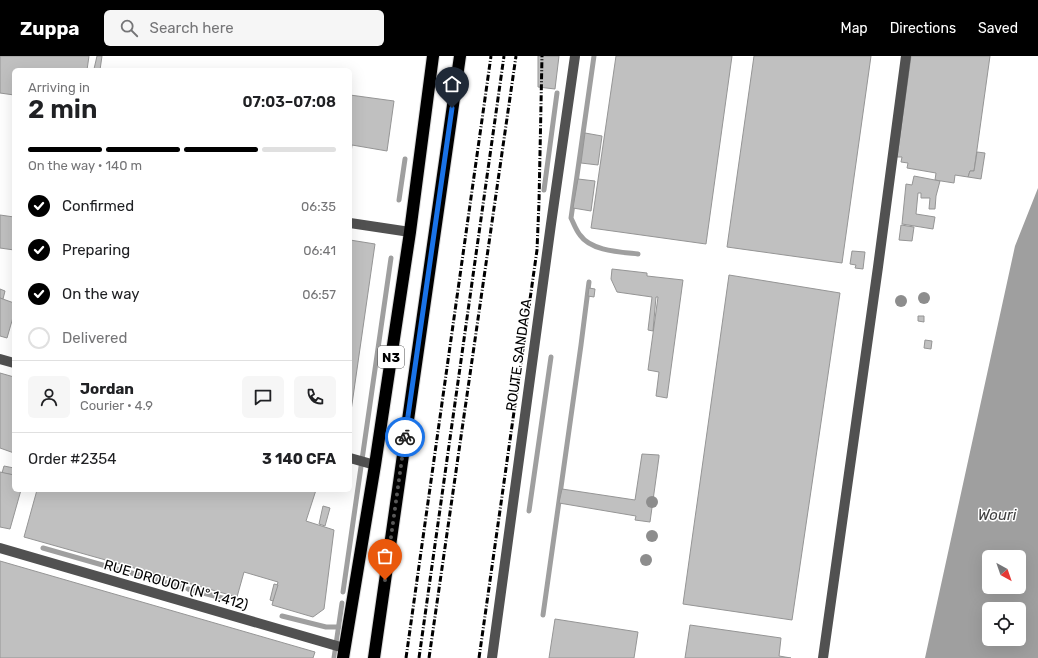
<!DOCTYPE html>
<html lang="en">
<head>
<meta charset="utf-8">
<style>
	:root { --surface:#fff; --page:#f6f6f6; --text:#202124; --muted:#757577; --line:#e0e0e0; --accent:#000 }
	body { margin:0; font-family:Rubik,sans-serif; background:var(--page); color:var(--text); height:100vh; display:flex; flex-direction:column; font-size:15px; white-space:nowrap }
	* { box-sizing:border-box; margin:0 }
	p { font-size:13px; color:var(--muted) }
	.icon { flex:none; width:22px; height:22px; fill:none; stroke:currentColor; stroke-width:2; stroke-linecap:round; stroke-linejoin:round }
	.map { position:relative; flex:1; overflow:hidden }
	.panel { position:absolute; left:12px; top:12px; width:340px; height:424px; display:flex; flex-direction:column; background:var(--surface); border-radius:6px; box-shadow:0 4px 16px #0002 }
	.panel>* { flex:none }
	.needle { width:26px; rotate:140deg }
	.tools { position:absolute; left:982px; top:494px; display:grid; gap:8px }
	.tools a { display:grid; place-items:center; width:44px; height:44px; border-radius:6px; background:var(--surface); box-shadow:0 4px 16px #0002; font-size:20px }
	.pin { position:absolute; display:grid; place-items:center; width:34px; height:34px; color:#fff; margin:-41px -17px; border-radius:50% 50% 50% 0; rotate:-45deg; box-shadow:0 0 4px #0007 }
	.pin .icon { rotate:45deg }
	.courier { position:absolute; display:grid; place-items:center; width:40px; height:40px; margin:-20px; border:3px solid #1a73e8; border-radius:50%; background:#fff; color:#222; box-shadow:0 1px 5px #0007 }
	.headline em { font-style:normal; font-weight:600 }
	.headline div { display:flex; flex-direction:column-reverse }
	.headline { display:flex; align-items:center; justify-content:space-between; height:68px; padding:0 16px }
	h1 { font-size:26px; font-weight:600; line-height:30px }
	.bar { display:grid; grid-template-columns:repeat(4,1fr); gap:6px 4px; align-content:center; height:48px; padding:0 16px }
	.bar i { height:5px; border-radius:3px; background:var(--line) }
	.bar .selected { background:var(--accent) }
	.bar p { grid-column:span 4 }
	.line { display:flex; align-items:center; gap:10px; padding:0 16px; border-top:1px solid var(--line) }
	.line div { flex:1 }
	.round { display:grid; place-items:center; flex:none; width:42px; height:42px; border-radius:6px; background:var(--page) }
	ol { padding:0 16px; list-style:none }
	li { display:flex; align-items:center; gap:12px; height:44px }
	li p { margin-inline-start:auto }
	li .icon { padding:4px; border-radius:50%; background:var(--accent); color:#fff; stroke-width:4 }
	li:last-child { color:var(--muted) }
	li i { width:22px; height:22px; border:2px solid var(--line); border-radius:50% }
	header { display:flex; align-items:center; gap:24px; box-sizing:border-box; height:56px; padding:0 20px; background:var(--accent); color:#fff }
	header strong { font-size:19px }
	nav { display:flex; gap:22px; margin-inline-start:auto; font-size:14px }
	.search { width:280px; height:36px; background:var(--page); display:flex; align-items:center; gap:10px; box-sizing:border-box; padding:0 14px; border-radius:6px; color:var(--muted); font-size:15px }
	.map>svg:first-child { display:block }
	.water { fill:#9f9f9f; fill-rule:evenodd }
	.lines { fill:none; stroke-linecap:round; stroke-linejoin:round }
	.stream { stroke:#9f9f9f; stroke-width:5 }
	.building { fill:#c0c0c0; stroke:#959595 }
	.highway-casing { stroke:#dbdbdb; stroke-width:14 }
	.minor { stroke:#515151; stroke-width:10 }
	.highway { stroke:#000; stroke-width:12 }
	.rail { stroke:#000; stroke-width:3; stroke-dasharray:6 2 1 2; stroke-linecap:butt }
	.tree { fill:#8d8d8d }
	.done { stroke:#595959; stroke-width:4; stroke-dasharray:0 7.2 }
	.route { stroke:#1a73e8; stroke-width:5 }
	.labels { text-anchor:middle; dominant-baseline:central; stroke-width:3; stroke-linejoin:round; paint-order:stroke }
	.shield { fill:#fff; stroke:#4c4c4c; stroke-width:1 }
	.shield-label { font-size:13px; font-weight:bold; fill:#000 }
	.street-label { font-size:14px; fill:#000; stroke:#fff }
	.water-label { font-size:15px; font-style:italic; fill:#404040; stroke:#fff }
</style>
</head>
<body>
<header>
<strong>Zuppa</strong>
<div class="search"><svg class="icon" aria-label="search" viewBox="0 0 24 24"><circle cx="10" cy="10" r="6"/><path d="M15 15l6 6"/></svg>Search here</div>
<nav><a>Map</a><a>Directions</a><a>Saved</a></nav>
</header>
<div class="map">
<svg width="1038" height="602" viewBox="0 0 1038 602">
	<rect width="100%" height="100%" fill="#fff"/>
	<path class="water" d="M1038,132v470h-113l90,-412zM989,501h30v30h-30zM989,553h30v30h-30z"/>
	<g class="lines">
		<g class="stream">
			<path d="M594,0l-23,162c3,6 5,12 9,17 11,16 40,17 58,19"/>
			<polyline points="544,134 557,37"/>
			<polyline points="399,144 405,103"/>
			<polyline points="529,455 551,301"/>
			<polyline points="43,492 120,514"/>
			<polyline points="128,516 182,531"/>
			<polyline points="188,533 226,543"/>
			<polyline points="343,536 391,202"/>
			<polyline points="543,559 581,289 589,226"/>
			<polyline points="282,560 326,571 339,571"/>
			<polyline points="334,602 342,547"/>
		</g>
	</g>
	<g class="building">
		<polygon points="0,0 89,0 87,14 14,14 14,39 0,37"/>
		<polygon points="97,0 102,0 100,14 94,13"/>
		<polygon points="538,0 559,0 555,33 538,31"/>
		<polygon points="616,0 732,0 706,188 591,172"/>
		<polygon points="754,0 871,0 842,207 727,191"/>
		<polygon points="911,0 990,0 974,115 970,115 968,121 955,119 954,127 935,124 936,117 907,112 908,107 901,106 902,101 897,101"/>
		<polygon points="350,39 394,45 387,95 352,89 350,105"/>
		<polygon points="585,77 602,80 598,109 581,107"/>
		<polygon points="977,96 985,97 981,123 968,121 970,115 974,115"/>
		<polygon points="914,120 940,125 936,140 935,153 929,153 930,142 921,142 921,137 918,137 916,158 935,161 933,173 902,168 906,128 912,129"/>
		<polygon points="578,123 595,125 591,155 573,152"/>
		<polygon points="0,159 14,161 14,194 0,192"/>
		<polygon points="901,169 914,171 912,185 899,184"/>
		<polygon points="350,184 375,188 350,362"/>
		<polygon points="852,195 865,196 863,213 855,212 856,209 850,208"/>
		<polygon points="612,213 647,217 647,220 683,224 667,342 656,340 659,316 648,314 658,241 656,241 653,275 648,274 652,241 617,236 611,223"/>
		<polygon points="729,219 840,237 792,564 683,548"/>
		<polygon points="589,232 595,233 594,241 588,240"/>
		<polygon points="0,233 5,235 3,243 0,242"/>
		<polygon points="0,242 14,247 14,258 7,282 0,280"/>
		<polygon points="918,260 924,260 924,266 918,265"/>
		<polygon points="925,284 932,285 931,293 924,292"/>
		<polygon points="0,317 14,321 14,397 0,392"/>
		<polygon points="642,398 659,399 659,401 650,466 635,464 636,460 559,447 562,433 635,444"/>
		<polygon points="4,410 14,412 14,419 2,417"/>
		<polygon points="0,416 14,419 14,434 21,434 10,473 0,471"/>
		<polygon points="37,434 316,434 306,465 334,474 324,553 313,561 272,549 278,526 244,516 237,541 24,481"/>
		<polygon points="323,450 330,452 325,470 319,468"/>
		<polygon points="0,505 315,596 313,602 0,602"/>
		<polygon points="274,528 278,529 273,545 270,544"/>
		<polygon points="555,563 638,576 634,602 549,602"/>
		<polygon points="690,569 781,582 779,600 791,602 685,602"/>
	</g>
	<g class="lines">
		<g class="highway-casing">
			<g id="highway">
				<polyline points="343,602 375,409 410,176 433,0"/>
				<polyline points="374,602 460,0"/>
			</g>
		</g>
		<g class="minor">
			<polyline points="350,167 410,176"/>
			<polyline points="0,303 14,307"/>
			<polyline points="350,402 375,409"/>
			<polyline points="0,492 344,592"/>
			<polyline points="492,602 551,168 575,0"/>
			<polyline points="823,602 878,211 906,0"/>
		</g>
		<use href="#highway" class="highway"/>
		<g class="rail">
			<polyline points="406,602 491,0"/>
			<polyline points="419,602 504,0"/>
			<polyline points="429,602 516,0"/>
			<polyline points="479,602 537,194 539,146 542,0"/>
		</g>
	</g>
	<g class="tree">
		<circle cx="924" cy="242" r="6"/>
		<circle cx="901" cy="245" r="6"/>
		<circle cx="652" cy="446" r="6"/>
		<circle cx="652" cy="480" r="6"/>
		<circle cx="646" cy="504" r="6"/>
	</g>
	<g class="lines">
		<polyline class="done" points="385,524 405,381"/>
		<polyline class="route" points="405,381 452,52"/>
	</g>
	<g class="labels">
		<rect class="shield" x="378" y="290" width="26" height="22" rx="3"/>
		<g class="shield-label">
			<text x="391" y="301">N3</text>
		</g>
		<g class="street-label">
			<text transform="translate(519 299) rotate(-82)">ROUTE SANDAGA</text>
			<text transform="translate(176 529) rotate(16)">RUE DROUOT (N° 1.412)</text>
		</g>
		<g class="water-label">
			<text x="997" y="459">Wouri</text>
		</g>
	</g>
</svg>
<div class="tools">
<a><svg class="needle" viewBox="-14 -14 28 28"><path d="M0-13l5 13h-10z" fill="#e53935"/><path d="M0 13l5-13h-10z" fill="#757577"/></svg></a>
<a><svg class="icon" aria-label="locate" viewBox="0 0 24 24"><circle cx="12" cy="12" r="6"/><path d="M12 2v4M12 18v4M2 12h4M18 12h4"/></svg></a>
</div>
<div class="pin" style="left:385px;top:524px;background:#ea580c"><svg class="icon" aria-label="bag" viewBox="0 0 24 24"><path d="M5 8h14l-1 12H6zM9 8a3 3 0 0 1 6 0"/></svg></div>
<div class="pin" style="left:452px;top:52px;background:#1f2937"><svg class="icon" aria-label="home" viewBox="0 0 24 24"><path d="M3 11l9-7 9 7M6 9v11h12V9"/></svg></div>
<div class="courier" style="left:405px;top:381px"><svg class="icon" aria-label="bike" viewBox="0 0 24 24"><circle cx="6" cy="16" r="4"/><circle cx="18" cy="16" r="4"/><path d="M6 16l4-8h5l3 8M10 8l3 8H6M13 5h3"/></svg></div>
<section class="panel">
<div class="headline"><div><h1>2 min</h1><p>Arriving in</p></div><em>07:03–07:08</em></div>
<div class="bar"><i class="selected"></i><i class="selected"></i><i class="selected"></i><i></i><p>On the way · 140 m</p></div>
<ol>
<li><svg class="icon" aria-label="check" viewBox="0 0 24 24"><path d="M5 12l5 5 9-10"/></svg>Confirmed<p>06:35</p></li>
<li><svg class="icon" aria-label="check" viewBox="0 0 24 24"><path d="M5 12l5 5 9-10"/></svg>Preparing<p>06:41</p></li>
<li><svg class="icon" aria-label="check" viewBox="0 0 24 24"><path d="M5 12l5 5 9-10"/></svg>On the way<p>06:57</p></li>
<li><i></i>Delivered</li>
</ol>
<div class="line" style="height:72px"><a class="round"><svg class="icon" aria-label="person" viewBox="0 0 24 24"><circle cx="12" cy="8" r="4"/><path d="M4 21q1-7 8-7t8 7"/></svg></a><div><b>Jordan</b><p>Courier · 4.9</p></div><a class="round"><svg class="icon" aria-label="chat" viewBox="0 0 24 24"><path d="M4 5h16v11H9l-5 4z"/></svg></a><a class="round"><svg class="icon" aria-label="phone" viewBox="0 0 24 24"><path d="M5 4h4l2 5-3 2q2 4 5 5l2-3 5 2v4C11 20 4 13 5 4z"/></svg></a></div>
<div class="line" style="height:52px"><div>Order #2354</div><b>3 140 CFA</b></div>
</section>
</div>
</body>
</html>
